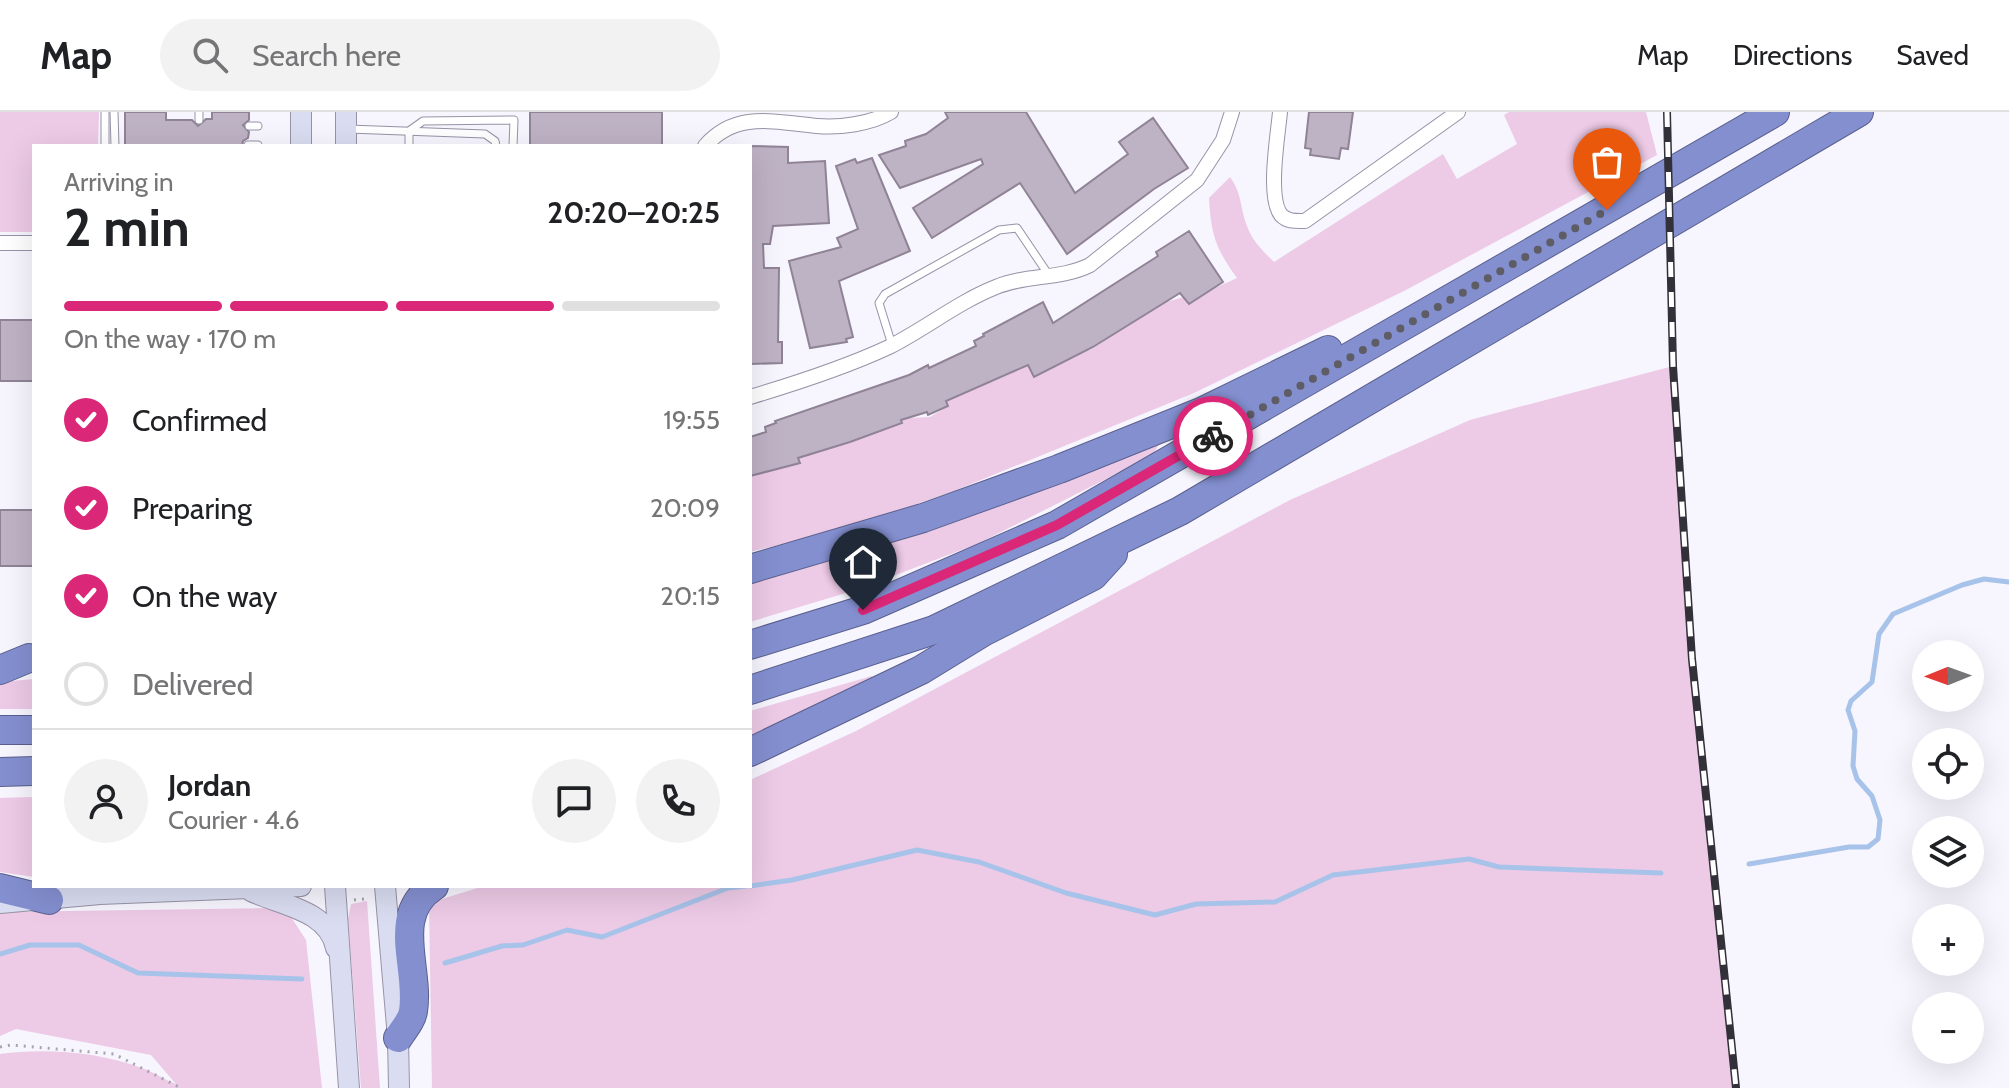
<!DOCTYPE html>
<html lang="en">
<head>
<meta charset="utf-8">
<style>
	:root { --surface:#fff; --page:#f2f2f2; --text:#202124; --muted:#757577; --line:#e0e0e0; --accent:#db2777 }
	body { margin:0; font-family:Cabin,sans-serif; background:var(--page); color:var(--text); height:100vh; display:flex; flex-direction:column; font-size:30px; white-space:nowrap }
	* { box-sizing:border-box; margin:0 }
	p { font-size:26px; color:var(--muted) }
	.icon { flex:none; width:44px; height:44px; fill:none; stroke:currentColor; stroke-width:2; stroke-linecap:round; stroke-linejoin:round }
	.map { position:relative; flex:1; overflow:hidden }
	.side { position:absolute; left:32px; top:32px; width:720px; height:744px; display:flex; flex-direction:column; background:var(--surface); border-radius:0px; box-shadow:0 8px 32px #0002 }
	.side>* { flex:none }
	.needle { width:52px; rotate:269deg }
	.fabs { position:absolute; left:1912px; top:528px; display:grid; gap:16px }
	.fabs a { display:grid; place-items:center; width:72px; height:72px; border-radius:50%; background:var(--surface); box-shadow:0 8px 32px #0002; font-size:40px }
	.pin { position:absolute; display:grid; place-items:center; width:68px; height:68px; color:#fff; margin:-82px -34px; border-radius:50% 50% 50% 0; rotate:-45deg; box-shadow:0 0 8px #0007 }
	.pin .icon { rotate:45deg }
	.courier { position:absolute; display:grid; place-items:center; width:80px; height:80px; margin:-40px; border:6px solid #db2777; border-radius:50%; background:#fff; color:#222; box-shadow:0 2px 10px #0007 }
	.head em { font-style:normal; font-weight:800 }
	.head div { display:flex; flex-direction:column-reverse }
	.head { display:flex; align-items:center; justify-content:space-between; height:136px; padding:0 32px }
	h1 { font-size:52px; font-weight:800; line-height:60px }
	.bar { display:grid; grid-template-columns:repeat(4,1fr); gap:12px 8px; align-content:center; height:96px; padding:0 32px }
	.bar i { height:10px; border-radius:6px; background:var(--line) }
	.bar .on { background:var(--accent) }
	.bar p { grid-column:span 4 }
	.line { display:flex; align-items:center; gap:20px; padding:0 32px; border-top:2px solid var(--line) }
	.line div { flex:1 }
	.round { display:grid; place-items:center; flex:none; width:84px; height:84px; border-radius:42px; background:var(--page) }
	ol { padding:0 32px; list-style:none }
	li { display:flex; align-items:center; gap:24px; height:88px }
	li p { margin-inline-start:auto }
	li .icon { padding:8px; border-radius:50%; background:var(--accent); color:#fff; stroke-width:4 }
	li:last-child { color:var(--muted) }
	li i { width:44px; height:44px; border:4px solid var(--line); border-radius:50% }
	header { display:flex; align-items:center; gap:48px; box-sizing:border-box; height:112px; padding:0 40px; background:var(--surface); border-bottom:2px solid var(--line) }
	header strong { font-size:38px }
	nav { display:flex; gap:44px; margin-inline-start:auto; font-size:28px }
	.search { width:560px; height:72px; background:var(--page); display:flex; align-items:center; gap:20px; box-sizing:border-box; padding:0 28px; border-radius:44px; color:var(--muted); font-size:30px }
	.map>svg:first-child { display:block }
	.green { fill:#edcae6 }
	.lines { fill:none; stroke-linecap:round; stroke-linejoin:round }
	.stream { stroke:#a8c3e9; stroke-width:5 }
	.building { fill:#beb2c5; stroke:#8f8395; stroke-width:2 }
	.lane-casing { stroke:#9793a7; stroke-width:9 }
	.street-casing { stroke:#9793a7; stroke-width:16 }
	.secondary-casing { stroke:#9793a7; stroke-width:22 }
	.highway-casing { stroke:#5a608d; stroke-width:30 }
	.path { stroke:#a6a4ad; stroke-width:3; stroke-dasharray:2 6; stroke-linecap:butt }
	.lane { stroke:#fff; stroke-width:7 }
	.street { stroke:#fff; stroke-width:14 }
	.secondary { stroke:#daddf1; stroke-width:20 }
	.highway { stroke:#848fd0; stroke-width:28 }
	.rail-casing { stroke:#323038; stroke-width:8 }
	.rail { stroke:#fff; stroke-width:5; stroke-dasharray:15; stroke-linecap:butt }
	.done { stroke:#5e5c64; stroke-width:8; stroke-dasharray:0 14.4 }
	.route { stroke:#db2777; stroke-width:10 }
</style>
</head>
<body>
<header>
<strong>Map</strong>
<div class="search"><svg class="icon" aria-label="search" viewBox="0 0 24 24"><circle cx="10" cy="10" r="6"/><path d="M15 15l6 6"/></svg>Search here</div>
<nav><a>Map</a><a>Directions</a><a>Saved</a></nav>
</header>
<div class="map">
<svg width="2009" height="976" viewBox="0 0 2009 976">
	<rect width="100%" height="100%" fill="#f7f5fe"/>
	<g class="green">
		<polygon points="0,0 99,0 98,34 34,34 34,120 0,120"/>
		<path d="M1509,0h137l11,43 -253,136 -210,102 -240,98 -105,37 -99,24v-76l50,-13 -5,-17 40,-2 1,3 14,-4 -1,-7 37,-8 23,-10 21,-1 18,-11 -2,-5 46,-24 2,4 18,-8 -3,-7 17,-5 8,16 53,-30 3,3 76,-48 18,-5 3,4 50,-23c-21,-29 -26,-43 -28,-80l21,-21c12,16 10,31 17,49 5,15 16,25 27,36l169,-108 14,25 60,-35 -13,-29z"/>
		<polygon points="1673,254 1692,547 1735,976 432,976 429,791 484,774 750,774 750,668 856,619 1290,388 1470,308"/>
		<path d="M1158,334l-6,10 -175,88 -118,45 -109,33v-40c135,-32 264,-85 393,-135z"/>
		<polygon points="872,564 874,567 750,635 750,599"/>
		<polygon points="34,567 34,597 0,597 0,570"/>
		<polygon points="34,685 34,765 0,760 0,686"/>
		<polygon points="367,789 380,976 361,976 348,807 351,792"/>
		<path d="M272,796l19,9 15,23 16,148h-322v-34c46,-6 98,-2 142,14 12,4 23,12 34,16l-25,-29 -135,-26 -16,7v-124z"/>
	</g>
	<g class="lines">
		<g class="stream">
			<polyline points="1749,752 1849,735 1868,735 1878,727 1880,708 1872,684 1857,667 1853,654 1855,619 1848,598 1851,589 1872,570 1879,522 1893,502 1962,473 1984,467 2009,470"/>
			<polyline points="750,774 792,768 917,738 979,750 1066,781 1155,803 1196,792 1275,790 1333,763 1469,747 1499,755 1661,761"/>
			<polyline points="0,842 30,833 79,833 138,861 302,867"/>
			<polyline points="445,851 502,834 523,833 567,818 602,825 728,776 746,774"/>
		</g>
	</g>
	<g class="building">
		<polygon points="125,0 166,0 166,8 192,8 198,14 206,7 212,7 212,0 249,0 249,8 243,13 249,20 248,26 243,29 242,34 125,34"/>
		<rect x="530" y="0" width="132" height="34"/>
		<polygon points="945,0 1026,0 1075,81 1128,42 1119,30 1153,6 1188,56 1154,77 1067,142 1020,71 932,126 913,96 983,52 981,47 900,76 879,43 906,34 905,29 926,22 948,6"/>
		<polygon points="1309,0 1353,0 1348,37 1341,36 1339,47 1310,43 1311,37 1305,36"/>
		<polygon points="750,34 788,35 788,51 825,49 829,111 773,114 770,132 763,132 764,156 779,156 778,230 782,230 782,251 750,252"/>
		<polygon points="872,46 910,139 839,169 853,225 846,227 847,230 810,236 789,149 841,135 837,126 858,117 836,54 855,47 857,51"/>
		<polygon points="1189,119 1223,170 1189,192 1180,181 1093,235 1034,265 1028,253 946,289 948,294 928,303 927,300 901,308 902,311 850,330 798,346 800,351 750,364 750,325 766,320 765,315 776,311 775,309 909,263 928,253 929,256 976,234 974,229 984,224 983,222 1043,190 1053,211 1158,144 1156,140"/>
		<rect x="0" y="208" width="34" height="61"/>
		<rect x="0" y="398" width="34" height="56"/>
	</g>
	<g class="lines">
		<g class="lane-casing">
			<g id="lane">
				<polyline points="105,0 105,34"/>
				<polyline points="114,0 115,34"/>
				<polyline points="199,8 199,0"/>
				<polyline points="249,14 258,14"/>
				<polyline points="348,17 485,22 495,29 496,34"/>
				<polyline points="248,33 258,33"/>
				<polyline points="409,34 409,19 423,9 514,8 513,34"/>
				<polyline points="892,233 879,191 885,182 999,118 1017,116 1048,162"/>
			</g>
		</g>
		<g class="street-casing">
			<g id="street">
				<path d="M1280,0c-2,23 -13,85 1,103 7,7 15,6 24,6l153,-109"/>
				<path d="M705,34c30,-34 65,-25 112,-20 22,2 54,-2 74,-14"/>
				<polyline points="0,131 34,131"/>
				<path d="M750,285c47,-14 94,-29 139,-50 36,-18 69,-45 107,-60 31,-13 64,-7 94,-22l107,-85 26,-40 9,-28"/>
			</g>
		</g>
		<g class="secondary-casing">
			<g id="secondary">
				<polyline points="346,0 346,34"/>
				<polyline points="301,34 301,0"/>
				<polyline points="335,774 349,976"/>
				<polyline points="385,774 398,926 399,976"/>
				<path d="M251,779c29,14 78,19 85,57"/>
				<polyline points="0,791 100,782 301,774"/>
			</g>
		</g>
		<g class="highway-casing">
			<g id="highway">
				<polyline points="750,457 923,406 1059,357 1201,300 1328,238"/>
				<polyline points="750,533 863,498 1057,413 1775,0"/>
				<polyline points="0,558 29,546"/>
				<polyline points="750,578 934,518 1180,399 1859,0"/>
				<polyline points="0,618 34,618"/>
				<polyline points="750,640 921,558 983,520 1093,464 1113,442"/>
				<polyline points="0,660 34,659"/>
				<polyline points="0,776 49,788"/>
				<path d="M398,926c5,-8 14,-18 15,-27 7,-43 -24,-96 21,-125"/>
			</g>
		</g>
		<g class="path">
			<polyline points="354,788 365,787"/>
			<polyline points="0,935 11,933 114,942 181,976"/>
		</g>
		<use href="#lane" class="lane"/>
		<use href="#street" class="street"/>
		<use href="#secondary" class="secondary"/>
		<use href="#highway" class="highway"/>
		<g class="rail-casing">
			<polyline id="rail" points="1667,0 1673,254 1692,547 1736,976"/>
		</g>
		<use href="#rail" class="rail"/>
	</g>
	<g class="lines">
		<polyline class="done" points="1213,324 1607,98"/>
		<polyline class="route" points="863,498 1057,413 1213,324"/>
	</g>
</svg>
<div class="fabs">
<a><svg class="needle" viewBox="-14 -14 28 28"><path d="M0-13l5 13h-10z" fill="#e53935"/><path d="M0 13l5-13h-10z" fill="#757577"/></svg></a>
<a><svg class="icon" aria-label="locate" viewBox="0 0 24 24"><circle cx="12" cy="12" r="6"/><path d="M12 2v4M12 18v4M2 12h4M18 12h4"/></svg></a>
<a><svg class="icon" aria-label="layers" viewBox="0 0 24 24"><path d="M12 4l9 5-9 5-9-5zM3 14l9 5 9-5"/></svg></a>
<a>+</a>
<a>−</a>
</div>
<div class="pin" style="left:1607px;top:98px;background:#ea580c"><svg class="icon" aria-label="bag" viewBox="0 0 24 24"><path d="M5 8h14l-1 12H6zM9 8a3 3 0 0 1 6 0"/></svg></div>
<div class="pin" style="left:863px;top:498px;background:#1f2937"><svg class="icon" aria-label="home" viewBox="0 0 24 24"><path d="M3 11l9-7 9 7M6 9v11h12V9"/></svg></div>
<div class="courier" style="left:1213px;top:324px"><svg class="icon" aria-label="bike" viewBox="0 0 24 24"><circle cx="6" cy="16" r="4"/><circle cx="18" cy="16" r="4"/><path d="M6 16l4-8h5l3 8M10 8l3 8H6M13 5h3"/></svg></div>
<section class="side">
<div class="head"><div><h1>2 min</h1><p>Arriving in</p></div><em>20:20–20:25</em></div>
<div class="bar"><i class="on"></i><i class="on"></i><i class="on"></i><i></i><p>On the way · 170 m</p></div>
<ol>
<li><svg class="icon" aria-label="check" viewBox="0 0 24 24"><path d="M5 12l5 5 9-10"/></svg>Confirmed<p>19:55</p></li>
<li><svg class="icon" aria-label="check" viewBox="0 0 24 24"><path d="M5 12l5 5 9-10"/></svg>Preparing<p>20:09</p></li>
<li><svg class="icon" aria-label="check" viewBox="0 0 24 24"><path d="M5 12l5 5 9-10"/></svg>On the way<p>20:15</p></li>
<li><i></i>Delivered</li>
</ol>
<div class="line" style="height:144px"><a class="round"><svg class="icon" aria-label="person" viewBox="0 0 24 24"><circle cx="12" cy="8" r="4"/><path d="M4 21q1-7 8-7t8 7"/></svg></a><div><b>Jordan</b><p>Courier · 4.6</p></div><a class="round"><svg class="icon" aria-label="chat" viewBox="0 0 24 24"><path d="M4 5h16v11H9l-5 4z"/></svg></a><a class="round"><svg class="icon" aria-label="phone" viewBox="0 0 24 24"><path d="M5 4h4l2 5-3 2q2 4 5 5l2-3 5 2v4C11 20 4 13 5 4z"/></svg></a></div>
</section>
</div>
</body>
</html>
